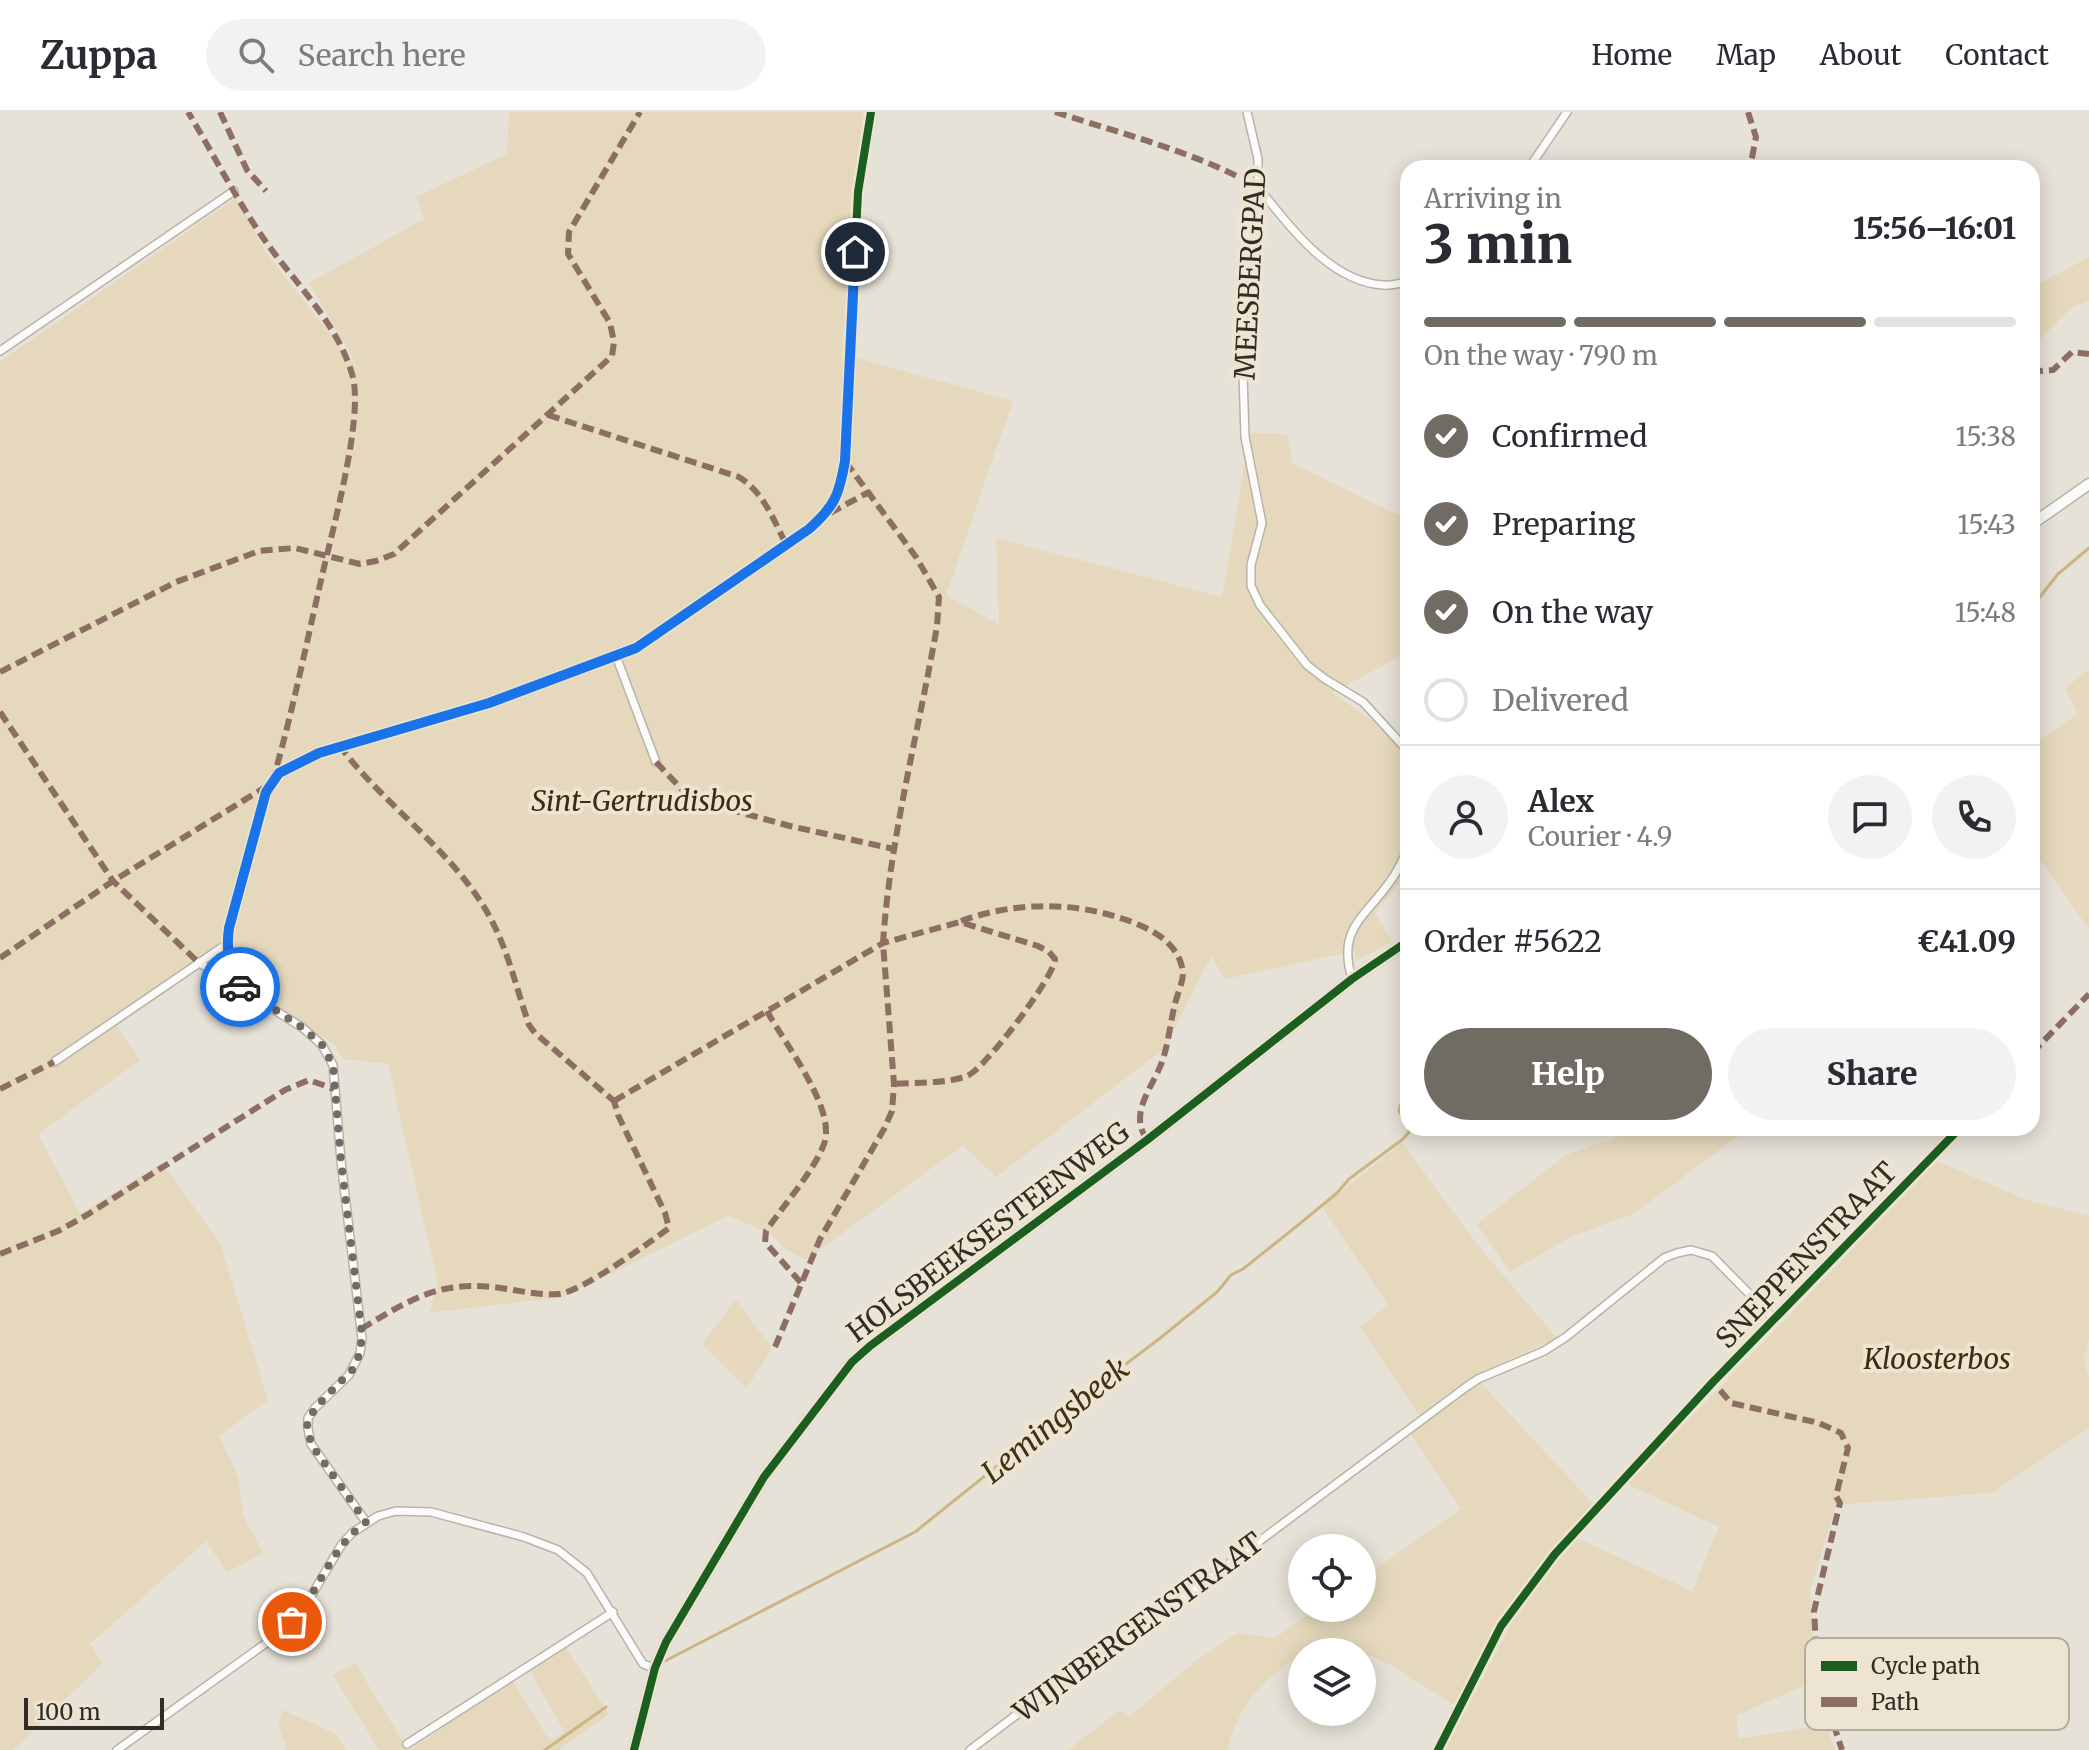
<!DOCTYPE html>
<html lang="en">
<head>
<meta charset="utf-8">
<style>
	:root { --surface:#fff; --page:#f2f2f3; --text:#2b2b33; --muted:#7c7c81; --line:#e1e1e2; --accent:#706c64 }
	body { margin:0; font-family:Merriweather,serif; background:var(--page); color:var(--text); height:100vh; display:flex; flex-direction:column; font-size:30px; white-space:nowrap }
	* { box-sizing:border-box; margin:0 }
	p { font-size:26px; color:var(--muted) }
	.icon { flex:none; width:44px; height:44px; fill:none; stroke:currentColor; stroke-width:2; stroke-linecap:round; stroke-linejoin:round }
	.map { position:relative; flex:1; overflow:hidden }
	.panel { position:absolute; left:1400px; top:48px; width:640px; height:976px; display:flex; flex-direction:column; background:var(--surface); border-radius:24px; box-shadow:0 4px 20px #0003 }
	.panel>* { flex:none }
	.buttons { position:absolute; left:1288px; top:1422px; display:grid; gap:16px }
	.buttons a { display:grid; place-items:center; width:88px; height:88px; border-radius:50%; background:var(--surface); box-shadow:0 4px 20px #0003; font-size:40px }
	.scale { position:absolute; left:24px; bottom:20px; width:140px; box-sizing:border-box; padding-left:8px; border:4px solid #302d26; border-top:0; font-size:22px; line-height:28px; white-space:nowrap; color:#302d26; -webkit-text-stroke:6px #ede4d1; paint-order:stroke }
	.pin { position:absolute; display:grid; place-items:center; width:68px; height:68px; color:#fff; margin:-34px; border:4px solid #fff; border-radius:50%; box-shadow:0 2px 8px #0007 }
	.courier { position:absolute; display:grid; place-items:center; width:80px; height:80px; margin:-40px; border:6px solid #1a73e8; border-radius:50%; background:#fff; color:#222; box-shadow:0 2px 10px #0007 }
	.head em { font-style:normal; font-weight:800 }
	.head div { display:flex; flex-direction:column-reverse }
	.head { display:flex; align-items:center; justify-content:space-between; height:136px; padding:0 24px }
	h1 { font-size:52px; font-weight:800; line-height:60px }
	.bar { display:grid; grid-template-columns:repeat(4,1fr); gap:12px 8px; align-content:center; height:96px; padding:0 24px }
	.bar i { height:10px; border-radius:6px; background:var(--line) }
	.bar .selected { background:var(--accent) }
	.bar p { grid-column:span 4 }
	.line { display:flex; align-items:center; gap:20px; padding:0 24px; border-top:2px solid var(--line) }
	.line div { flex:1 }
	.round { display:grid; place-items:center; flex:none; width:84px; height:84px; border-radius:42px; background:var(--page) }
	ol { padding:0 24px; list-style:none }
	li { display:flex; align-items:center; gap:24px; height:88px }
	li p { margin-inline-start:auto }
	li .icon { padding:8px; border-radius:50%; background:var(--accent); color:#fff; stroke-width:4 }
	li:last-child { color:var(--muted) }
	li i { width:44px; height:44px; border:4px solid var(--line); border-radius:50% }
	.cta { display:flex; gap:16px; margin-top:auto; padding:16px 24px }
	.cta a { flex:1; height:92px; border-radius:48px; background:var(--accent); color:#fff; font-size:32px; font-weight:800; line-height:92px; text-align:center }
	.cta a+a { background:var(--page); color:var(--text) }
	header { display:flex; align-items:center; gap:48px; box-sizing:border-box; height:112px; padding:0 40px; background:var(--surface); border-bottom:2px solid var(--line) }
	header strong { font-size:38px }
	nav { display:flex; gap:44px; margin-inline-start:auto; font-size:28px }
	.search { width:560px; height:72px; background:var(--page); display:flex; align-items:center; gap:20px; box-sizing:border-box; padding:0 28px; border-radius:44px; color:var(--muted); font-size:30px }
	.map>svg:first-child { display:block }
	.green { fill:#e5d8bc }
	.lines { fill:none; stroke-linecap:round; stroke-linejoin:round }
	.stream { stroke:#cdb583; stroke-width:3 }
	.street-casing { stroke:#b7b3aa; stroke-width:10 }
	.secondary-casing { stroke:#b7b3aa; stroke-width:13 }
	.street { stroke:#fbfbf9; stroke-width:7 }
	.secondary { stroke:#fbfbf9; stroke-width:10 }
	.quiet { stroke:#8d6e63; stroke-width:6; stroke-dasharray:12 6; stroke-linecap:butt }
	.cycleway-casing { stroke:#ede4d1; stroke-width:13 }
	.cycleway { stroke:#1b5e20; stroke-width:8 }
	.done { stroke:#706c64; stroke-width:8; stroke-dasharray:0 14.4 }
	.route { stroke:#1a73e8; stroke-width:10 }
	.labels { text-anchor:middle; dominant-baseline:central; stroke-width:8; stroke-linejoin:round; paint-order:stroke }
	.street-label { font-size:28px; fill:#302d26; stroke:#ede4d1 }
	.park-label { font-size:28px; font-style:italic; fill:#3b2d0e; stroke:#ede4d1 }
	.water-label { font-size:30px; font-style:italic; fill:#403214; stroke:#ede4d1 }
	.key { fill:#ede4d1; stroke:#b4ad9e; stroke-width:2 }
	.key-label { font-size:22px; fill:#302d26 }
</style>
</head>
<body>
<header>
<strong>Zuppa</strong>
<div class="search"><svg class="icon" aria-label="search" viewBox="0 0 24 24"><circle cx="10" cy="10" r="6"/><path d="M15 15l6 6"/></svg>Search here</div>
<nav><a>Home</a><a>Map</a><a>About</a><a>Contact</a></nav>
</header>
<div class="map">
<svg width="2089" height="1638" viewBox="0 0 2089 1638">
	<rect width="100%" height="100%" fill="#e7e2d7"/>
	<g class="green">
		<polygon points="509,0 864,0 851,89 842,247 853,245 1013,289 946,483 999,513 996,426 1222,485 1250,321 1287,322 1292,351 1408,408 1408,540 1332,581 1396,624 1408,619 1408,761 1375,801 1392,830 1357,848 1354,839 1225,867 1211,844 1165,936 996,1065 963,1033 806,1148 785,1137 770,1121 728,1104 563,1185 429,1201 438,1172 388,952 343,947 334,932 206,852 117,914 140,948 38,1022 80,1102 162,1051 220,1131 268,1288 219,1324 238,1365 243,1403 263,1441 227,1460 206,1429 90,1532 103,1551 13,1638 0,1638 0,250 236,86 267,142 363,264 309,171 424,107 416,85 507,42"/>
		<polygon points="2089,145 2089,189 2072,195 2032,235 2032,176"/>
		<polygon points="2089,558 2089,817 2032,737 2032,633 2078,602 2065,576"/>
		<polygon points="1659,1016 1749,1016 1633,1102 1572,1124 1510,1160 1477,1112 1566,1043 1621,1024"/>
		<polygon points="1402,1031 1484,1141 1557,1226 1469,1266 1419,1303 1360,1215 1388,1193 1322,1095"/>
		<polygon points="1937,1049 2024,1087 2089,1104 2089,1227 2083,1247 2089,1265 2089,1316 1992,1381 1836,1393 1810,1479 1815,1569 1737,1603 1738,1627 1826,1613 1835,1638 1445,1638 1513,1508 1575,1425 1692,1479 1719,1415 1627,1372"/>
		<polygon points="736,1188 772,1236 747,1276 702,1232"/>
		<path d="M1480,1270l114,123 -45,47 -54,73 -39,81 -65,-41 -29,-13 -41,-5 -19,5v3c-36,19 -67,55 -74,95h-160l52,-40 9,7 64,-54 44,-30 38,5 43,-30h44v-30l99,-69 -52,-77z"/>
		<polygon points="564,1533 609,1602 559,1638 410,1638 438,1619 436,1616 512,1568 549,1628 565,1621 529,1557"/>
		<polygon points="355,1551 408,1638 379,1638 333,1563"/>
		<polygon points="283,1598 336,1622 346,1638 287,1638 278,1613"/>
	</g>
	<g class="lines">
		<g class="stream">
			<polyline points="2032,495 2058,462 2089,436"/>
			<polyline points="1408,987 1400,994 1399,999 1408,1013"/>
			<polyline points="665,1549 915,1420 1102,1270 1159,1227 1217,1180 1231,1163 1243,1157 1297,1114 1337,1081 1349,1067 1403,1027 1409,1020 1409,1016"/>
			<polyline points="545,1638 606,1595"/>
		</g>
		<g class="street-casing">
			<g id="street">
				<polyline points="1247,0 1258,47 1258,75 1247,135 1242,230 1245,325 1262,411 1251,453 1251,474 1260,493 1307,553 1325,567 1363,590 1408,639"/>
				<polyline points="1529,56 1567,0"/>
				<path d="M1258,75c30,38 72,95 125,98 8,1 17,-2 25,-3"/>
				<polyline points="0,239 234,79"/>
				<polyline points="616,544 656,650"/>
				<polyline points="198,850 303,916 322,933 333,953 341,1049 362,1227 360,1241 349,1263 315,1296 308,1306 308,1317 311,1332 366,1410"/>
				<path d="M1352,867c-15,-50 12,-61 37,-96 8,-10 13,-22 19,-34"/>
				<path d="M238,873l-11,-41 2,-16 37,-136 13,-19 40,-20 170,-50 147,-55 173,-119c26,-23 30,-34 36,-68l13,-269 13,-80"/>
				<polyline points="54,950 227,832"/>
				<polyline points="1713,1270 1931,1046"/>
				<polyline points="407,1632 613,1500"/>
				<polyline points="117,1638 276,1524 304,1496 342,1432 352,1421 378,1404 396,1399 431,1400 524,1425 558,1438 587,1461 643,1552 655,1556"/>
				<polyline points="970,1638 1032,1591 1108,1542 1466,1275 1478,1267 1544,1239 1566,1225 1664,1146 1677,1141 1691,1138 1712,1144 1775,1208"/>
			</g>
		</g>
		<g class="secondary-casing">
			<g id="secondary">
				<polyline points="2032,412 2089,372"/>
				<polyline points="634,1638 655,1556 666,1530 764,1365 852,1250 870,1234 1147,1028 1352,867 1408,829"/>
			</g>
		</g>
		<use href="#street" class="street"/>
		<use href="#secondary" class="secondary"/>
		<g class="quiet">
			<polyline points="220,0 247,58 266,79"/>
			<path d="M1055,0c68,22 140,40 203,75"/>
			<polyline points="1748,0 1756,25 1750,56"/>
			<polyline points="2032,263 2039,259 2053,258 2072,240 2089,242"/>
			<path d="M548,303l191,62c25,16 34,42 47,67"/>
			<polyline points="830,401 869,380"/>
			<polyline points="0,560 176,470 259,439 295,436 360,452 376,449 394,442 612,244 614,230 610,211 568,142 569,120 640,0"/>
			<polyline points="0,600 113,769 198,850"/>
			<path d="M339,633c46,62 117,107 153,176 17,33 25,69 37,104l6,8 79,68"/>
			<polyline points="656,650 691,687 790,714 894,737"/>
			<path d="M961,809c50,-18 105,-20 156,-4 27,8 63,23 66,56 0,10 -7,24 -9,35 -4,17 -6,37 -12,54 -9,25 -34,51 -15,78"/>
			<path d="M0,846l113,-77 159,-98c20,-68 34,-138 50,-207 10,-45 43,-161 30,-202 -15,-51 -56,-90 -86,-132 -29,-41 -52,-87 -78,-130"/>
			<path d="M767,899c17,32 70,98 57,133 -10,27 -41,62 -58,87l-1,11 37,42"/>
			<polyline points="2032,941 2089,882"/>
			<polyline points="0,977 54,950"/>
			<path d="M614,989l269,-158 77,-21 78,24 11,6 6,7c0,17 -71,111 -88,117 -22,8 -50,6 -73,8"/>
			<polyline points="0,1142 58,1119 82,1106 285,978 309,968 334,977"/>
			<path d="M361,1217c45,-27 76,-48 131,-42 22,2 45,9 67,7 22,-2 90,-51 110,-66l-4,-15 -47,-98 -4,-14"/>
			<path d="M775,1235l45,-108 64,-110 8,-18 2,-27 -11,-141c7,-106 36,-213 54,-317l2,-29 -23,-40 -71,-96"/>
			<polyline points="1708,1275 1713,1270 1731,1291 1819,1311 1841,1321 1848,1336 1836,1384 1840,1391 1814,1499 1818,1565 1842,1638"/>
		</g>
		<g class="cycleway-casing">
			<g id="cycleway">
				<path d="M238,873l-11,-41 2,-16 37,-136 13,-19 40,-20 170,-50 147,-55 173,-119c26,-23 30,-34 36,-68l13,-269 13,-80"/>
				<polyline points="634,1638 655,1556 666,1530 764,1365 852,1250 870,1234 1147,1028 1352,867 1408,829"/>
				<polyline points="1438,1638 1501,1514 1555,1442 1713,1270 1960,1016"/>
			</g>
		</g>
		<use href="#cycleway" class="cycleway"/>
	</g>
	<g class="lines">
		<path class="done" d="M240,875l63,41 19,17 11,20 8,96 21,174 -2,18 -7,16 -38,39 -8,16 4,20 55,78c-35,25 -46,68 -74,100"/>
		<path class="route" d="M240,875c-11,-16 -14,-39 -11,-59l37,-136 13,-19 40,-20 170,-50 147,-55 173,-119c26,-23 30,-34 36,-68l10,-209"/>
	</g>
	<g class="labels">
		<g class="street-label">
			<text transform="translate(1250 162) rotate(-87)">MEESBERGPAD</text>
			<text transform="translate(988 1120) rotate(-37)">HOLSBEEKSESTEENWEG</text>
			<text transform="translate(1806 1143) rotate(-46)">SNEPPENSTRAAT</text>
			<text transform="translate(1138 1515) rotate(-36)">WIJNBERGENSTRAAT</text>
		</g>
		<g class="park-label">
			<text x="642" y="689">Sint-Gertrudisbos</text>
			<text x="1937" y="1247">Kloosterbos</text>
		</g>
		<g class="water-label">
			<text transform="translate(1055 1308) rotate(-39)">Lemingsbeek</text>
		</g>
	</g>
	<rect x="1805" y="1526" width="264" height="92" rx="12" class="key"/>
	<rect x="1821" y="1549" width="36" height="10" fill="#1b5e20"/>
	<rect x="1821" y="1585" width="36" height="10" fill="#8d6e63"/>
	<g class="key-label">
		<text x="1871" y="1562">Cycle path</text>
		<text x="1871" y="1598">Path</text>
	</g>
</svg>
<div class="buttons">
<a><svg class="icon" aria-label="locate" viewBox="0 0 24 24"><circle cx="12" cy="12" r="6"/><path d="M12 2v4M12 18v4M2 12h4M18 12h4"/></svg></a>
<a><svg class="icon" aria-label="layers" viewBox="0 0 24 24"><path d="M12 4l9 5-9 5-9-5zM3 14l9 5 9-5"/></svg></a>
</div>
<div class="scale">100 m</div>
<div class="pin" style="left:292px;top:1510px;background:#ea580c"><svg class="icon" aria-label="bag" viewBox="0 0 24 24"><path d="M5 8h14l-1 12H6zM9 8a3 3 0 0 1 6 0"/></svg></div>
<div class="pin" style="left:855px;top:140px;background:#1f2937"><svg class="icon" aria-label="home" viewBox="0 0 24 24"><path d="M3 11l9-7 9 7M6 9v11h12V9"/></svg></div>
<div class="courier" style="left:240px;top:875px"><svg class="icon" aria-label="car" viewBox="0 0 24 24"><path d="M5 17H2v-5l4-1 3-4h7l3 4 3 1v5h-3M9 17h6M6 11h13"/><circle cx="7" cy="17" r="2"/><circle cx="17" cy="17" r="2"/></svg></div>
<section class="panel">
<div class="head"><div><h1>3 min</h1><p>Arriving in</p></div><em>15:56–16:01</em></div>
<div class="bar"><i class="selected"></i><i class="selected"></i><i class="selected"></i><i></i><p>On the way · 790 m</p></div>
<ol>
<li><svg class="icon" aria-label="check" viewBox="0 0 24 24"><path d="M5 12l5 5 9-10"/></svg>Confirmed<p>15:38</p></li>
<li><svg class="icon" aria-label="check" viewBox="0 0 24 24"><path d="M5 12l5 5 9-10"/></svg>Preparing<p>15:43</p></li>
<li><svg class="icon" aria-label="check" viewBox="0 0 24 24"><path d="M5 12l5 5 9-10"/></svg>On the way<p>15:48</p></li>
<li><i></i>Delivered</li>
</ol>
<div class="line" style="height:144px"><a class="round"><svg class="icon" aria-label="person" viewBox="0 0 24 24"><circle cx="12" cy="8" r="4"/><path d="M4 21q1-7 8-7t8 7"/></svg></a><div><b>Alex</b><p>Courier · 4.9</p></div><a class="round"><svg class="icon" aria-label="chat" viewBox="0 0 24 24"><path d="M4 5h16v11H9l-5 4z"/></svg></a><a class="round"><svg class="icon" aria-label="phone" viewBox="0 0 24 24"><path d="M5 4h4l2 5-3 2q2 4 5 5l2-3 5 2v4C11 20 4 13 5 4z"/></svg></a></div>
<div class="line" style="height:104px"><div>Order #5622</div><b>€41.09</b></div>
<div class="cta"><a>Help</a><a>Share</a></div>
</section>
</div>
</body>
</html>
